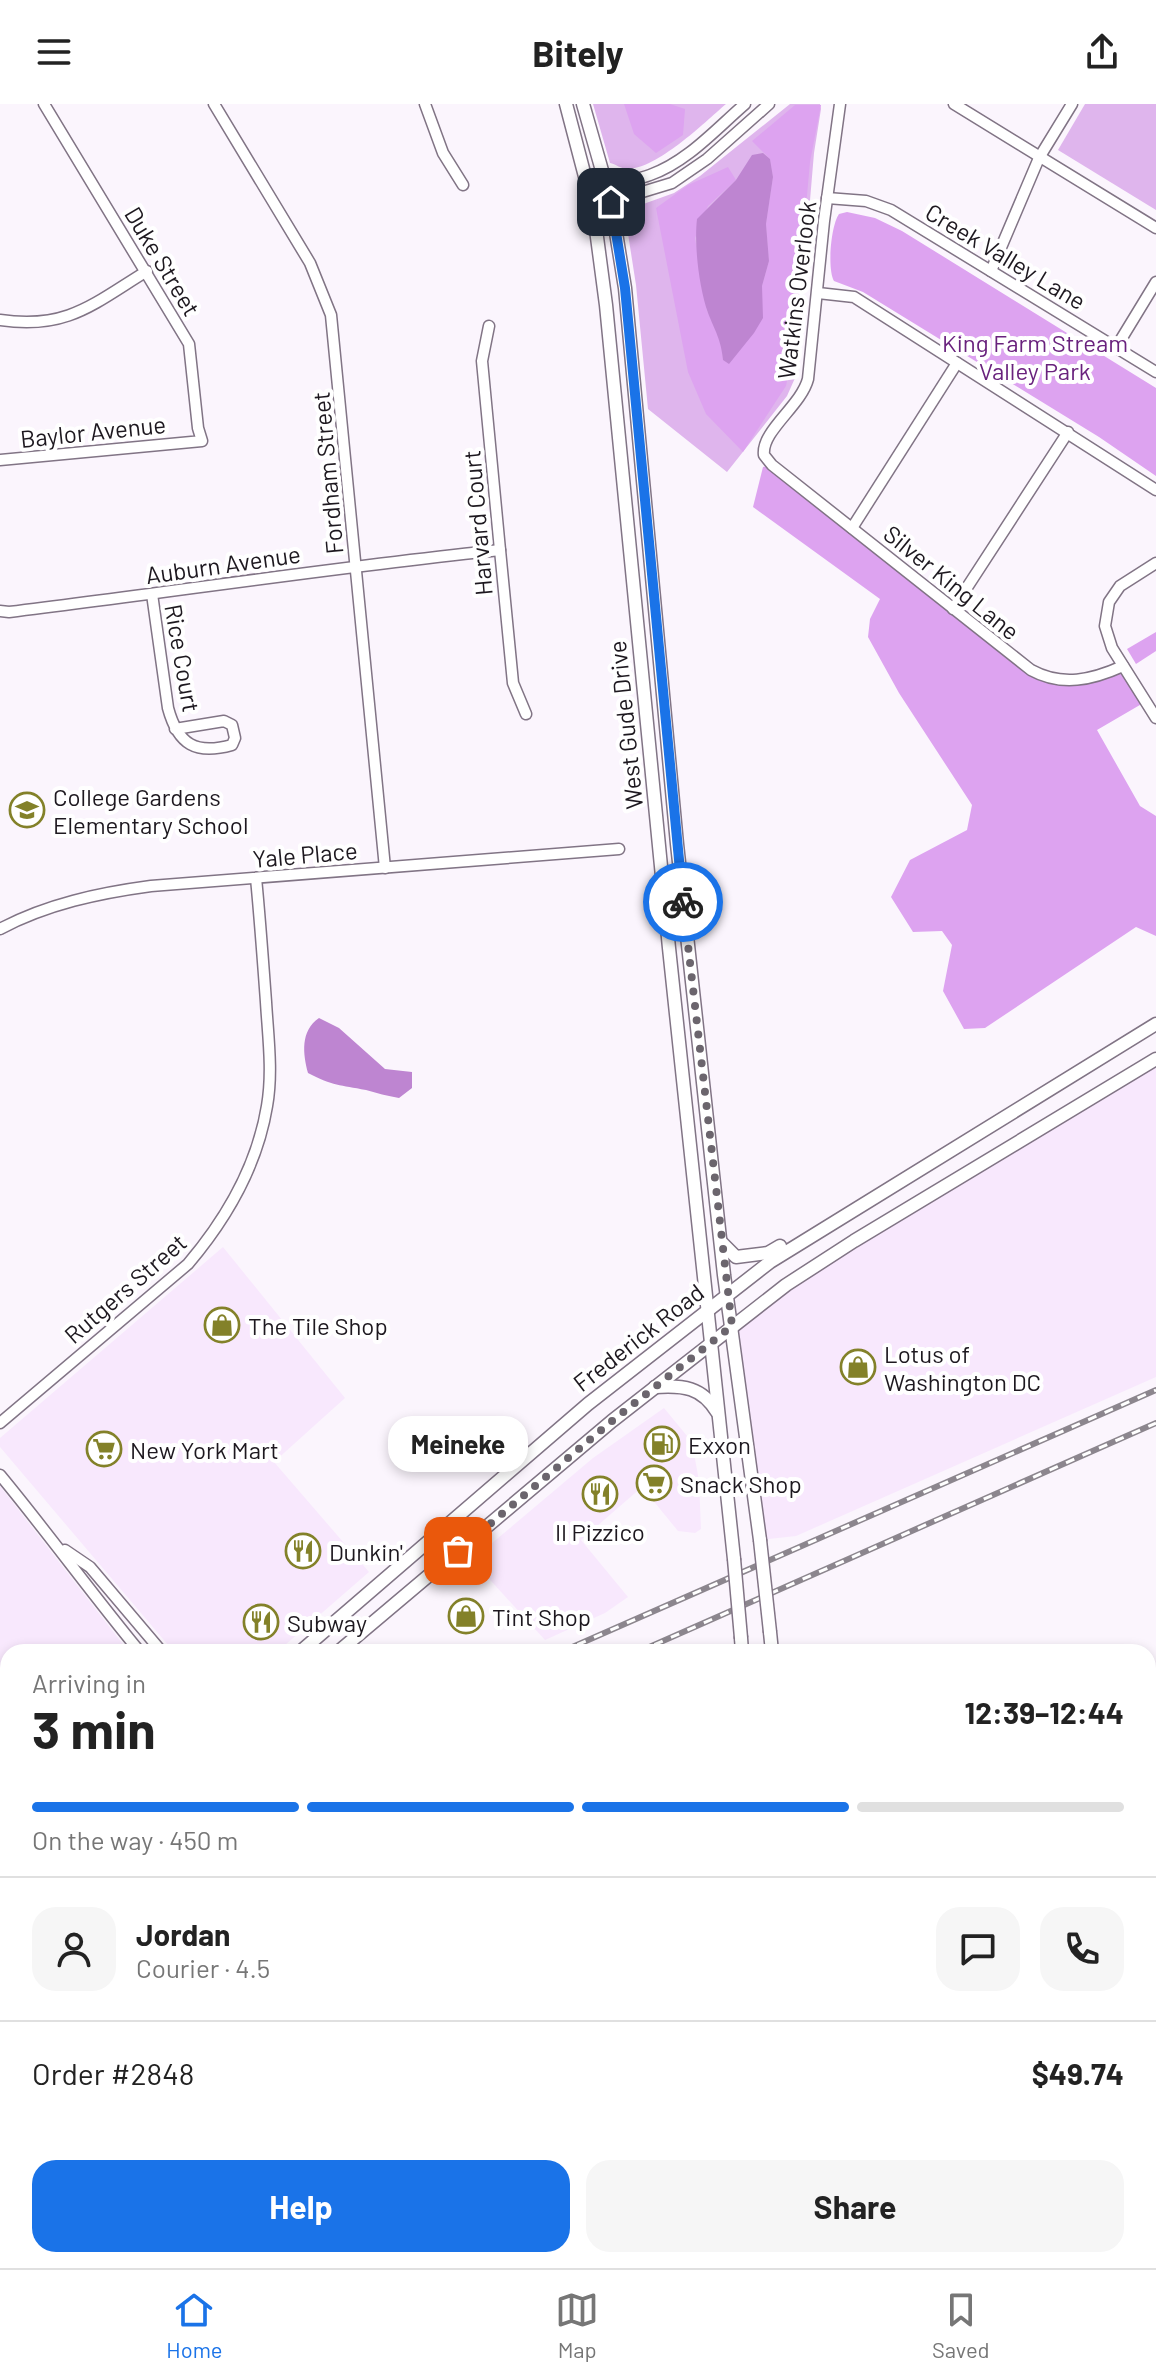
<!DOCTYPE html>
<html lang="en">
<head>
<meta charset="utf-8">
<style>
	:root { --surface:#fff; --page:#f6f6f6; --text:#222; --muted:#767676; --line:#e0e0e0; --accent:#1a73e8 }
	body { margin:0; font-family:Barlow,sans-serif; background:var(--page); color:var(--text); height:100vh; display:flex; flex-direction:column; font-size:30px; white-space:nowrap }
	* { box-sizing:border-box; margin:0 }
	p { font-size:26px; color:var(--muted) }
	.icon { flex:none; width:44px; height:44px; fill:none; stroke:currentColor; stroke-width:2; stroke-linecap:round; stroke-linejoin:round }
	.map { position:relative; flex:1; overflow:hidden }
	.details { position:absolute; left:0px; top:1540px; width:1156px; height:624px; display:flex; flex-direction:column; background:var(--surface); border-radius:24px 24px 0 0; box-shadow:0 4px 12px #0003 }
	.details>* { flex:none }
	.pin { position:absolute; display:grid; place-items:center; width:68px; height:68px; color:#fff; margin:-34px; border-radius:16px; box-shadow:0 4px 12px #0006 }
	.courier { position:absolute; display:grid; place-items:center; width:80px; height:80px; margin:-40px; border:6px solid #1a73e8; border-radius:50%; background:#fff; color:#222; box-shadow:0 2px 10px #0007 }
	.bubble { position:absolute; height:56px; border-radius:24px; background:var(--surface); box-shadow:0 4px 12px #0003; font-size:26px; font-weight:700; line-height:56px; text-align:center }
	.overview em { font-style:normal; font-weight:700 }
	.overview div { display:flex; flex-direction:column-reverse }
	.overview { display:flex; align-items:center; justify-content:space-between; height:136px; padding:0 32px }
	h1 { font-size:52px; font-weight:700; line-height:60px }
	.bar { display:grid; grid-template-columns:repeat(4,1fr); gap:12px 8px; align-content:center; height:96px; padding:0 32px }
	.bar i { height:10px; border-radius:6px; background:var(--line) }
	.bar .current { background:var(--accent) }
	.bar p { grid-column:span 4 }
	.line { display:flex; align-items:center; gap:20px; padding:0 32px; border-top:2px solid var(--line) }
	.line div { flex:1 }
	.round { display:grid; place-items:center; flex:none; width:84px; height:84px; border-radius:24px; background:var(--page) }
	.primary-button { display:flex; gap:16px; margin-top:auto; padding:16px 32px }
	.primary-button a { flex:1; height:92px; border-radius:24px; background:var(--accent); color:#fff; font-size:32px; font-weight:700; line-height:92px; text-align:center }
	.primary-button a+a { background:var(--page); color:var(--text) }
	header { display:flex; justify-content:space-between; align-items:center; height:104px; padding:0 32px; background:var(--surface); font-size:36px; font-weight:700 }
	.tabs { display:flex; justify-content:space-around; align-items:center; height:112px; border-top:2px solid var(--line); background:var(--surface); font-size:22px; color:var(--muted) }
	.tabs a { display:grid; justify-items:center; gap:4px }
	.tabs .current { color:var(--accent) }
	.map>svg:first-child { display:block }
	.built { fill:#f8e8fd }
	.green { fill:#dfb5ed }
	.forest { fill:#dda3f0 }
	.water { fill:#be85d1 }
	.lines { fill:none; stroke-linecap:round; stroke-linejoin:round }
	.minor-casing { stroke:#817485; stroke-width:13 }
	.major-casing { stroke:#817485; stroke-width:15 }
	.minor { stroke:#fff; stroke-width:10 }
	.major { stroke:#fff; stroke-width:12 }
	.rail-casing { stroke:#8c868e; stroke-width:6 }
	.rail { stroke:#fff; stroke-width:3; stroke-dasharray:9; stroke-linecap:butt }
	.major-bridge-casing { stroke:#817485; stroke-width:15; stroke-linecap:butt }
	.major-bridge { stroke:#fff; stroke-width:12 }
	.done { stroke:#6b656d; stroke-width:8; stroke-dasharray:0 14.4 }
	.route { stroke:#1a73e8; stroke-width:10 }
	.labels { text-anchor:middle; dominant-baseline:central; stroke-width:8; stroke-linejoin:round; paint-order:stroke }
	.street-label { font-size:24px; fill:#1d181f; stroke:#fff }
	.park-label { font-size:24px; fill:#69227d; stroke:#fff }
	.poi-label { font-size:24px; fill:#1d181f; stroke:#fff; text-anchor:start }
</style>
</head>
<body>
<header><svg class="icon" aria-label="menu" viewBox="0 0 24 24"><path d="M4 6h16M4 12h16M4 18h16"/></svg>Bitely<svg class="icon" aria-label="share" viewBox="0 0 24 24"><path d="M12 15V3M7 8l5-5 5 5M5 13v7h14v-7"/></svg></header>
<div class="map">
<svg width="1156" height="2164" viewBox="0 0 1156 2164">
	<rect width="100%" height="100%" fill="#fbf5fd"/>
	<g class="built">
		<polygon points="1156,955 1156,1273 796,1432 760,1436 732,1222 786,1181"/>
		<polygon points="223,1143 345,1294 274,1358 369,1468 277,1548 174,1548 0,1343 0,1334"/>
		<polygon points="664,1304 692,1338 699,1377 701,1425 695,1429 678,1427 642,1383 581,1436 628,1493 605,1509 545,1536 472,1456 593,1354"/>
		<polygon points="0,1382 129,1548 8,1548 8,1725 0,1728"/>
		<polygon points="2,1851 8,1864 8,2156 138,2156 142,2164 0,2164 0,1852"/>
	</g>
	<g class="green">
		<path d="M593,0h133c-22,19 -69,65 -99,65 -5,0 -12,-5 -17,-6z"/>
		<polygon points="790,0 820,0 821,5 814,49 795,274 787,292 727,368 648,305 636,181 626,117 635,103 674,89 700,72"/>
		<polygon points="1085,0 1156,0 1156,106 1058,46"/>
	</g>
	<g class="forest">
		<polygon points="624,0 670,0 685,5 683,31 656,49 634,30"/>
		<polygon points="795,1 821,1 810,58 793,246 786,282 743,348 706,310 688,268 656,104 688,81 728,63 736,76 708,102 695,134 707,207 721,235 723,256 762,182 769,157 766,120 773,73 770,55 752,37"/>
		<path d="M847,108l28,6 27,13 254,157v88l-57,-39 -236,-145 -29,-11c-7,-12 -3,-56 5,-67z"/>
		<polygon points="772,361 1017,557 1056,576 1123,562 1145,598 1097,626 1140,702 1156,712 1156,832 1136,823 985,924 964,925 943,887 952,841 942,827 913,828 891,793 910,756 967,726 972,701 899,589 868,533 870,515 880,495 753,403 763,363"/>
		<polygon points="1156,528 1156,547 1136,560 1127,545"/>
	</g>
	<g class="water">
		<path d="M763,49l7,6 3,18 -7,47 3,37 -7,25 1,32 -9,15 -25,31 -6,-4c-2,-21 -8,-29 -15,-47 -9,-26 -14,-67 -11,-94l39,-39 16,-25z"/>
		<path d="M319,914l20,10 46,41 27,3v16l-13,10c-12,-2 -22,-5 -33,-8 -26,-5 -33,-4 -58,-17 -5,-19 -8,-42 11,-55z"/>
	</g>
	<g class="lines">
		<g class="minor-casing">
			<g id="minor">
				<polyline points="214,0 310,159 331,211 385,764"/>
				<polyline points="425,0 443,49 463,81"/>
				<path d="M840,0l-16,117 -16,158c-7,27 -47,52 -44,76l8,10 259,205c31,17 61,10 92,-4"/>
				<polyline points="954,0 1156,124"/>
				<path d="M588,85c20,-4 43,-7 62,-14 37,-13 66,-46 95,-71"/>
				<polyline points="827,94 866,97 891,106 1156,268"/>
				<polyline points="593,103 672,79 707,55 769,0"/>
				<polyline points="991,167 1039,54 1072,0"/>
				<polyline points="818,189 854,193 1156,386"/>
				<path d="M0,216c67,10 93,-16 147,-49"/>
				<polyline points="489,222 482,257 500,446 513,579 526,610"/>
				<polyline points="1117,242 1156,178"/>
				<polyline points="0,356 202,337 198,324 189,240 44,0"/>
				<polyline points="852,424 957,259"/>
				<polyline points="1156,459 1120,482 1109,498 1105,522 1112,544 1156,614"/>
				<path d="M152,490l16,114c10,37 28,47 64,37l3,-7 -3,-13 -8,-4 -49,8"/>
				<polyline points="953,505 1068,328"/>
				<path d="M0,507l9,1c163,-20 327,-45 491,-62"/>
				<path d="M0,825c47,-25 99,-36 151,-43l468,-37"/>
				<path d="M0,1319l188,-159c39,-46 69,-97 79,-158 6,-34 1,-70 -1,-104 -3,-41 -6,-83 -10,-124"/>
				<path d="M0,1371c48,58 92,119 140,177"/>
				<polyline points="65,1446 90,1463 162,1548"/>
				<polyline points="1148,1576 1156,1572"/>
				<polyline points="1148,2008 1156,2006"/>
				<polyline points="316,2156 318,2164"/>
				<polyline points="714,2156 715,2164"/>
				<polyline points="1097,2156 1098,2164"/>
			</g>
		</g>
		<g class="major-casing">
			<g id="major">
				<polyline points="566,0 593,103 606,201 669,844 734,1455"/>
				<polyline points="583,0 611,98 625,184 677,740 724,1171 760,1436"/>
				<polyline points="721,1138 736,1153 768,1149 780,1142"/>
				<path d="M655,1283c28,-2 47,0 62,25"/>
				<polyline points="770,1528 772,1548"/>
				<polyline points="741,1534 742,1548"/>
				<polyline points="300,1548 588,1300 770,1158 1156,920"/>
				<polyline points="338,1548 612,1317 786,1181 854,1137 1156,955"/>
				<polyline points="0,1752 8,1748"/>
				<polyline points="0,1775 8,1771"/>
				<polyline points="812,2156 813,2164"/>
				<polyline points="840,2156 841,2164"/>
			</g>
		</g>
		<use href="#minor" class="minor"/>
		<use href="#major" class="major"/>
		<g class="rail-casing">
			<g id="rail">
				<polyline points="561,1548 1156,1286"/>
				<polyline points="638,1548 1156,1319"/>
				<polyline points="0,1803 8,1799"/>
				<polyline points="0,1836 8,1832"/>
			</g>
		</g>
		<use href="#rail" class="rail"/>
		<g class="major-bridge-casing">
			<g id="major-bridge">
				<polyline points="760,1436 770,1528"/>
				<polyline points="734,1455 741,1534"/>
			</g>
		</g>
		<use href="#major-bridge" class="major-bridge"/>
	</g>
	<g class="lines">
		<polyline class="done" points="458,1447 612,1317 732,1222 683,798"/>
		<polyline class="route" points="611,98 625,184 683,798"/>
	</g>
	<defs>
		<g id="school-ring" transform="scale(1.8)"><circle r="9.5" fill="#fff" stroke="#838129" stroke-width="1.5"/><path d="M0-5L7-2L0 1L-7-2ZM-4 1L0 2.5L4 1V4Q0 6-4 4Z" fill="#838129"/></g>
		<g id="shop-ring" transform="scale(1.8)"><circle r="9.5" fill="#fff" stroke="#838129" stroke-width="1.5"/><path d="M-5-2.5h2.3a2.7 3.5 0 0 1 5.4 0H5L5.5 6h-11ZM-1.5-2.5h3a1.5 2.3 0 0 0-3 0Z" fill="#838129"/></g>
		<g id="fuel-ring" transform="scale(1.8)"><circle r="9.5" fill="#fff" stroke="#838129" stroke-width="1.5"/><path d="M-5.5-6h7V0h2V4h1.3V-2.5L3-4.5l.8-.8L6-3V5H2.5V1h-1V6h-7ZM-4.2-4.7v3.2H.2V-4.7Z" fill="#838129"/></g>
		<g id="supermarket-ring" transform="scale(1.8)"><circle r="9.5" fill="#fff" stroke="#838129" stroke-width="1.5"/><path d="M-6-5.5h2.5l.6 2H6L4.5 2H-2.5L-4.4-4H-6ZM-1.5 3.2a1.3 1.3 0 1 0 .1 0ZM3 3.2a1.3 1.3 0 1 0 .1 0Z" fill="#838129"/></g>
		<g id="restaurant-ring" transform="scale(1.8)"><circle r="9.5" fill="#fff" stroke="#838129" stroke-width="1.5"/><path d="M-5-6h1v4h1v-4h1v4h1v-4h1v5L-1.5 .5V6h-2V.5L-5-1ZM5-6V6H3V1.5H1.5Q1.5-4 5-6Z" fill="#838129"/></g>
	</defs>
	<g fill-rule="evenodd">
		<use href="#school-ring" x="27" y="706"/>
		<use href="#shop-ring" x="222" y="1221"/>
		<use href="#shop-ring" x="858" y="1263"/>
		<use href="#fuel-ring" x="662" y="1340"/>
		<use href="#supermarket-ring" x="104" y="1345"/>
		<use href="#supermarket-ring" x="654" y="1379"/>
		<use href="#restaurant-ring" x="600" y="1390"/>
		<use href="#restaurant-ring" x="303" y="1447"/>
		<use href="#shop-ring" x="466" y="1512"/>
		<use href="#restaurant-ring" x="261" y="1518"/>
	</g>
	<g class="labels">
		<g class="street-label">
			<text transform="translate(1006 152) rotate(31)">Creek Valley Lane</text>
			<text transform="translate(163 157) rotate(59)">Duke Street</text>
			<text transform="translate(796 186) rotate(-83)">Watkins Overlook</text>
			<text transform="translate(93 327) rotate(-6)">Baylor Avenue</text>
			<text transform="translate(327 369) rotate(-95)">Fordham Street</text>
			<text transform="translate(477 419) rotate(-95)">Harvard Court</text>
			<text transform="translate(223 460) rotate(-8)">Auburn Avenue</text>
			<text transform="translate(952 478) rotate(39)">Silver King Lane</text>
			<text transform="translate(183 554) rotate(80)">Rice Court</text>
			<text transform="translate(625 621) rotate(-96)">West Gude Drive</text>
			<text transform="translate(305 750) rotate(-5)">Yale Place</text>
			<text transform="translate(125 1184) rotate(-41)">Rutgers Street</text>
			<text transform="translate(638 1233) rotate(-38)">Frederick Road</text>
		</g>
		<g class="park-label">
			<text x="1035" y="238">King Farm Stream<tspan x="1035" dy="28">Valley Park</tspan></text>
		</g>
		<g class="poi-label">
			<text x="53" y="692">College Gardens<tspan x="53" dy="28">Elementary School</tspan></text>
			<text x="248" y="1221">The Tile Shop</text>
			<text x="884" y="1249">Lotus of<tspan x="884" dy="28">Washington DC</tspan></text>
			<text x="688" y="1340">Exxon</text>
			<text x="130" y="1345">New York Mart</text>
			<text x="680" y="1379">Snack Shop</text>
			<text x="600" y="1427" text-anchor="middle">Il Pizzico</text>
			<text x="329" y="1447">Dunkin'</text>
			<text x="492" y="1512">Tint Shop</text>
			<text x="287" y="1518">Subway</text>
		</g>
	</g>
</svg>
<div class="pin" style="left:458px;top:1447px;background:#ea580c"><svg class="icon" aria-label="bag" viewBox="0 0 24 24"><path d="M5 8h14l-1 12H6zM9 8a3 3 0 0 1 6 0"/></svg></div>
<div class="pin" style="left:611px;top:98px;background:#1f2937"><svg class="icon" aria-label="home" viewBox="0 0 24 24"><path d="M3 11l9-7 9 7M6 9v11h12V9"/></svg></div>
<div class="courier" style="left:683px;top:798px"><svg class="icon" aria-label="bike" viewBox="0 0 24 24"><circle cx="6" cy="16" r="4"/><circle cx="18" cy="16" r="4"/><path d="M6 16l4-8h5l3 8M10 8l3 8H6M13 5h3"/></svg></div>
<div class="bubble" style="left:388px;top:1312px;width:140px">Meineke</div>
<section class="details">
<div class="overview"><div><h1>3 min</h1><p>Arriving in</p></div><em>12:39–12:44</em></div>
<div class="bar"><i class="current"></i><i class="current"></i><i class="current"></i><i></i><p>On the way · 450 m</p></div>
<div class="line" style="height:144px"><a class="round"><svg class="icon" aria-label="person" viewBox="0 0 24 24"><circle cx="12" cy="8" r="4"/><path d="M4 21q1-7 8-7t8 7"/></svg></a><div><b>Jordan</b><p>Courier · 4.5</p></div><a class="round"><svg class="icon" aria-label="chat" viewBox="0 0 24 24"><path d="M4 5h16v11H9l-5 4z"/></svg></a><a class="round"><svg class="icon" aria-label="phone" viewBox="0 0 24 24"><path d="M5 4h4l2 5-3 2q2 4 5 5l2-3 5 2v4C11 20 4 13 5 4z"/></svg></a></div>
<div class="line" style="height:104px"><div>Order #2848</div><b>$49.74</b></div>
<div class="primary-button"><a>Help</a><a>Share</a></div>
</section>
</div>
<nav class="tabs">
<a class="current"><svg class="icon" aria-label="home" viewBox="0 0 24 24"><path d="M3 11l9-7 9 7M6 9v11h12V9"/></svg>Home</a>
<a><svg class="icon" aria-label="map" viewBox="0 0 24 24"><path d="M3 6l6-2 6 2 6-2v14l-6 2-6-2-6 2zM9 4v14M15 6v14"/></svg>Map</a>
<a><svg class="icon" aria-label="saved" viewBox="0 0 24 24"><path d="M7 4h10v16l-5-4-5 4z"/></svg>Saved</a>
</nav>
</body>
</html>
